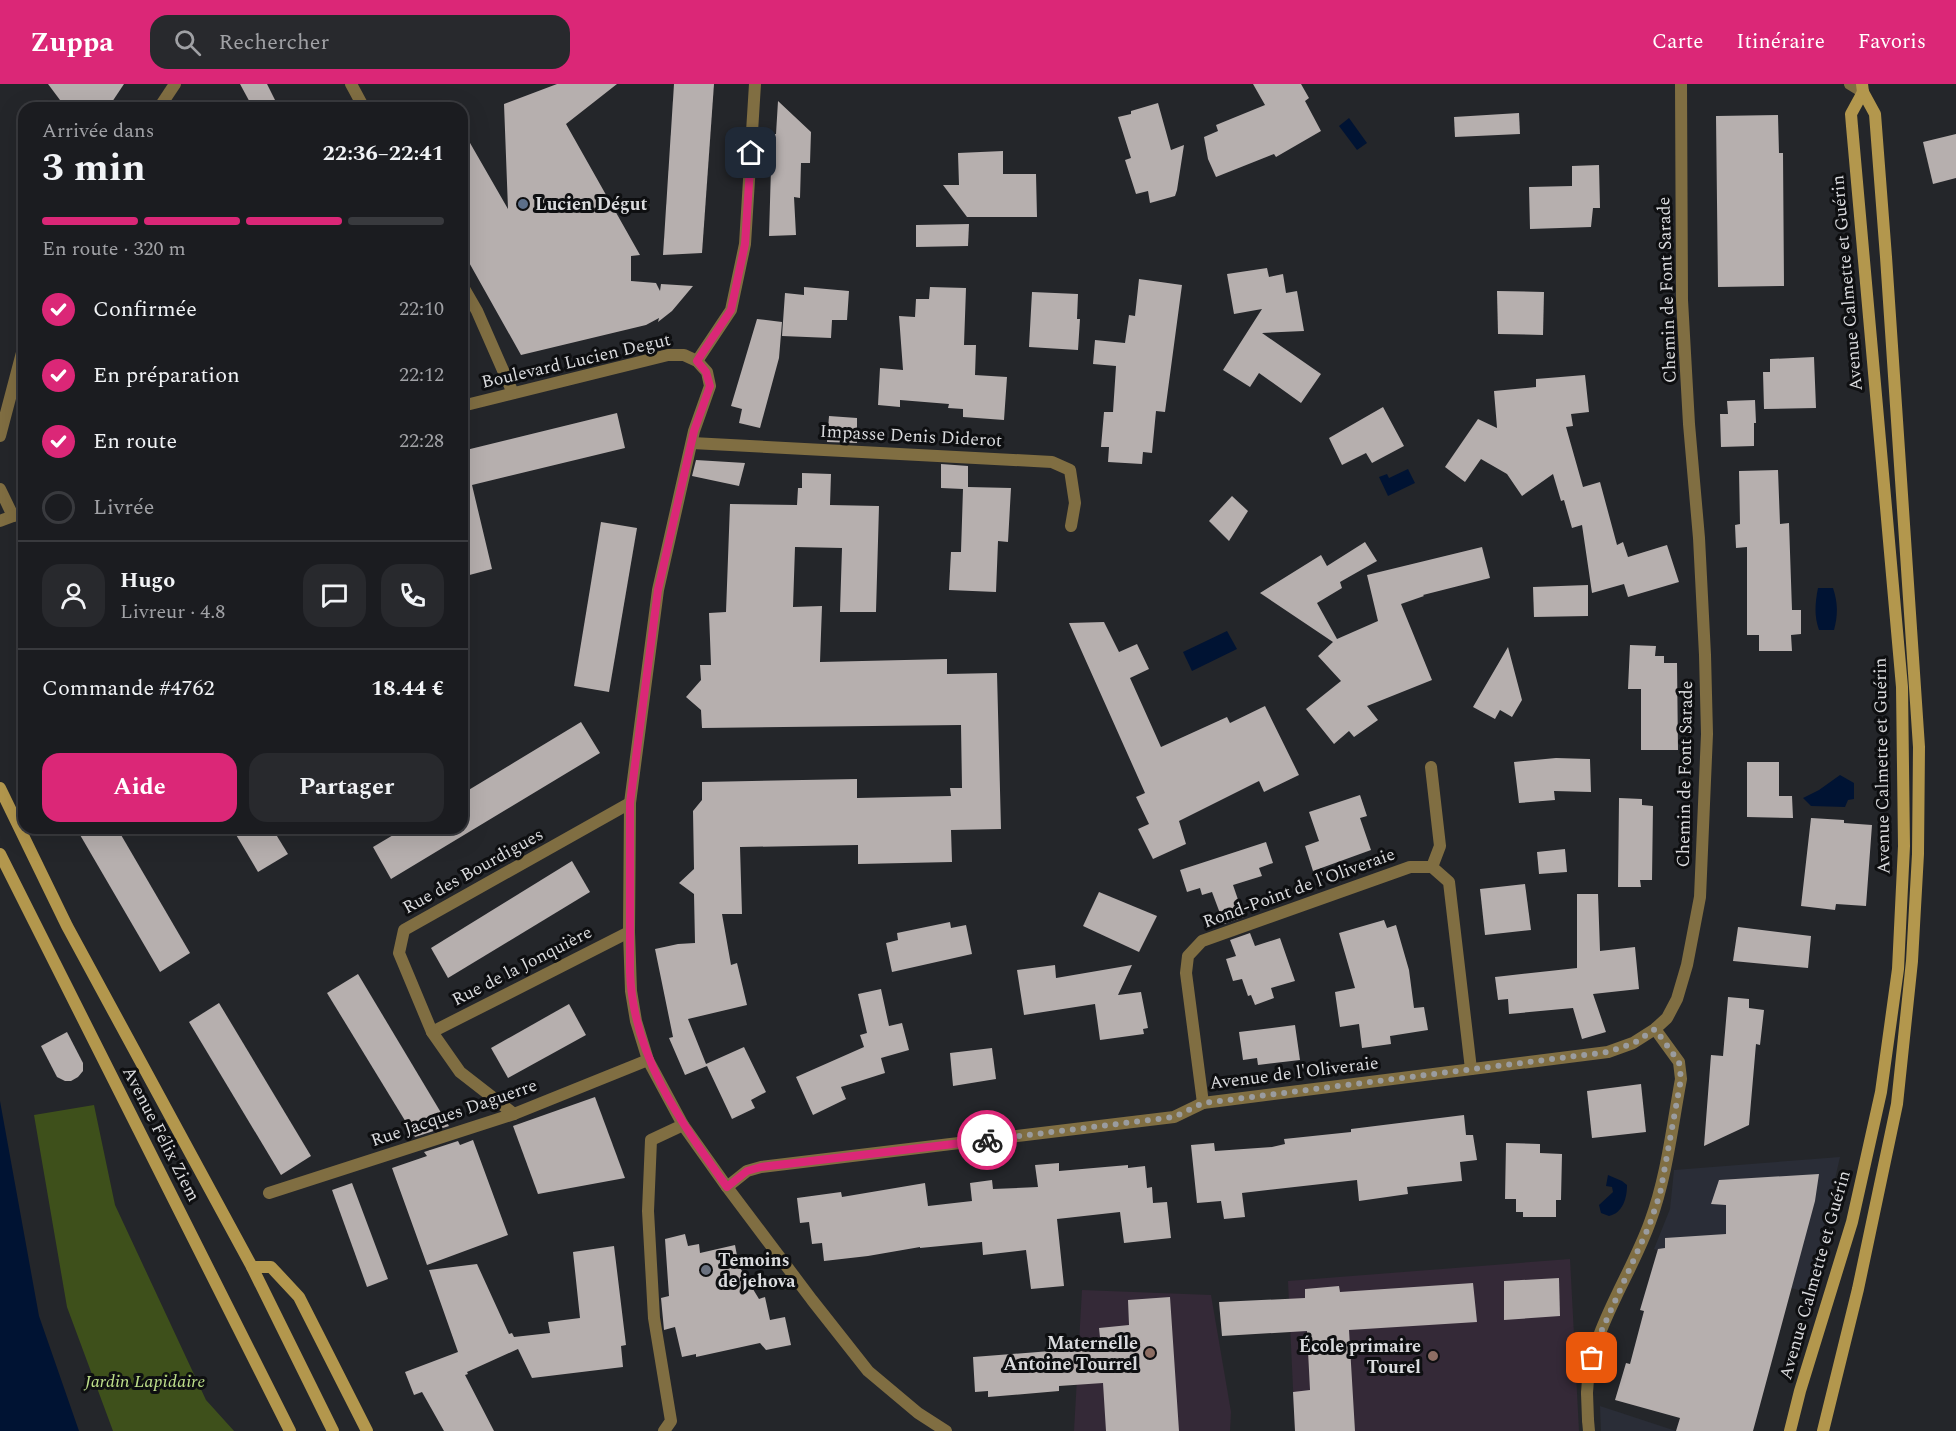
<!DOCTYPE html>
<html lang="fr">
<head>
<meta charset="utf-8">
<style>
	:root { --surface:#1b1c20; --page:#28292d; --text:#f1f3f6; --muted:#a0a1a5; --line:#393a3e; --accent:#db2777 }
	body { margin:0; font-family:Spectral,serif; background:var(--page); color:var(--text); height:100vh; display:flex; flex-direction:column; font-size:22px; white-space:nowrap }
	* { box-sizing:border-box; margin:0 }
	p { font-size:20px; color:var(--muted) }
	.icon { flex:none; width:33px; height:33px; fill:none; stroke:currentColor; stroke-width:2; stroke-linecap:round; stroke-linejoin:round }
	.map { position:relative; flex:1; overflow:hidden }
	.side { position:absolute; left:18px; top:18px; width:450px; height:732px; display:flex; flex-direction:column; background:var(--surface); border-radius:18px; box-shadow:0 6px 24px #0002,0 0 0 2px var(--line) }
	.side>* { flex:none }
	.pin { position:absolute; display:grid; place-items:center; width:51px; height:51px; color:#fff; margin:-26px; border-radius:12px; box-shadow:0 3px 9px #0006 }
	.courier { position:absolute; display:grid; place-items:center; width:60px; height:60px; margin:-30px; border:4px solid #db2777; border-radius:50%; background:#fff; color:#222; box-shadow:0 2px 8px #0007 }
	.headline em { font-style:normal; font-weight:700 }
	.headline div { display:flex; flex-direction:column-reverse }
	.headline { display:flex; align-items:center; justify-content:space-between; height:102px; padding:0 24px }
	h1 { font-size:39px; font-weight:700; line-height:45px }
	.bar { display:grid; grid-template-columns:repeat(4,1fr); gap:9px 6px; align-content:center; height:72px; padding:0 24px }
	.bar i { height:8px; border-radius:4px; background:var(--line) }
	.bar .current { background:var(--accent) }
	.bar p { grid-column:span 4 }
	.line { display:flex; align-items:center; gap:15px; padding:0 24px; border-top:2px solid var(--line) }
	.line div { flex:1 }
	.round { display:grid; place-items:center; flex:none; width:63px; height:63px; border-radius:18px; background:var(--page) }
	ol { padding:0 24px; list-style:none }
	li { display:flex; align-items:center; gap:18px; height:66px }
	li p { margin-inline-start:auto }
	li .icon { padding:6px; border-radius:50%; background:var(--accent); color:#fff; stroke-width:4 }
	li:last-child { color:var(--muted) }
	li i { width:33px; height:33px; border:3px solid var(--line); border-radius:50% }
	.action { display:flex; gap:12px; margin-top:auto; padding:12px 24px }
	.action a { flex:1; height:69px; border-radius:18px; background:var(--accent); color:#fff; font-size:24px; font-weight:700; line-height:69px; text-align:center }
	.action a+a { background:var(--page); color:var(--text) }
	header { display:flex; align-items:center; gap:36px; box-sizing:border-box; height:84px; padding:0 30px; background:var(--accent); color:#fff }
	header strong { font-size:28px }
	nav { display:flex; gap:33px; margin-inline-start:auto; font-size:21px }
	.search { width:420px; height:54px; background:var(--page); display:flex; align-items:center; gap:15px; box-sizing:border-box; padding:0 21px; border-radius:18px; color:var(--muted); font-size:22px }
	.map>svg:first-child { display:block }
	.built { fill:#2a2d37 }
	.education { fill:#342937 }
	.green { fill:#3e501b }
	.water { fill:#001333 }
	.building { fill:#b6afae }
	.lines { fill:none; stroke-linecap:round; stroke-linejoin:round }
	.pedestrian { stroke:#806e42; stroke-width:12 }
	.minor { stroke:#806e42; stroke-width:12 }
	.secondary { stroke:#b3974d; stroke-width:12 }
	.done { stroke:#9a9c9f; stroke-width:6; stroke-dasharray:0 10.8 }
	.route { stroke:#db2777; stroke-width:8 }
	.service-dot { fill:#5c6f8a; stroke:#0e0f11; stroke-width:2 }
	.worship-dot { fill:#6b7280; stroke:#0e0f11; stroke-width:2 }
	.education-dot { fill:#8d6e63; stroke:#0e0f11; stroke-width:2 }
	.labels { text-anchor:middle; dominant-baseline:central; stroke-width:6; stroke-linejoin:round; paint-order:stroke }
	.poi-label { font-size:18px; font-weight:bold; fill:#dadbde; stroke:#0e0f11; text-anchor:start }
	.street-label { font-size:18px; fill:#dadbde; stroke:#0e0f11 }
	.park-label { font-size:18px; font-style:italic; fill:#bfe08b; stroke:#0e0f11 }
</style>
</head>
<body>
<header>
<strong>Zuppa</strong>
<div class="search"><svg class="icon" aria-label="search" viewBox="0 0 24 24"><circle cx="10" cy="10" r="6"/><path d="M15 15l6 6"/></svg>Rechercher</div>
<nav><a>Carte</a><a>Itinéraire</a><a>Favoris</a></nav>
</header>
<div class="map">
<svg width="1956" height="1347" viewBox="0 0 1956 1347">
	<rect width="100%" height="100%" fill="#24262a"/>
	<g class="built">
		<polygon points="1840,1073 1809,1209 1654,1165 1670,1125 1674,1086"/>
		<polygon points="1600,1322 1676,1347 1677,1347 1601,1347"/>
	</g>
	<g class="education">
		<polygon points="1570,1175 1579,1347 1295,1347 1288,1197"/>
		<polygon points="1082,1206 1211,1211 1231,1328 1230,1347 1074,1347"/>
	</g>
	<polygon class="green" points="94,1021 115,1121 206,1316 234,1347 113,1347 67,1223 34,1031"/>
	<g class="water">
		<polygon points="1349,34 1367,59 1357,66 1339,42"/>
		<polygon points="1408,385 1415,399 1388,412 1379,393 1387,390 1389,394"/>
		<path d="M1818,504h15c5,15 5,27 1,42h-15c-5,-14 -4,-27 -1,-42z"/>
		<polygon points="1227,547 1237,565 1192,587 1183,568"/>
		<polygon points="1840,691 1854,699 1854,715 1848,716 1845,723 1811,722 1803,714 1819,706"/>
		<polygon points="0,1017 39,1232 79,1347 0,1347"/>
		<path d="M1608,1091l14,6 5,4c0,13 -4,28 -18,31l-8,-3 -2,-8 14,-13 -1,-5 -6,-1z"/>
	</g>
	<g class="building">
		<polygon points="48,0 124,0 108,24 66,24"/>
		<polygon points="240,0 267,0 279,24 253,24"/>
		<polygon points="557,0 617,0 566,40 640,171 631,172 631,197 656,199 660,207 661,200 693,202 672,227 658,238 659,234 646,241 521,271 462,166 462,45 508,125 504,20"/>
		<polygon points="674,0 714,0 702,169 663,171"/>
		<polygon points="1253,0 1301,0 1309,14 1305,17 1321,47 1276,73 1274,70 1216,93 1208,75 1204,53 1218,47 1216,41 1265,21"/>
		<polygon points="778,17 811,48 810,79 801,79 800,114 794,113 796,151 769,152 772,50 776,50"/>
		<polygon points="1158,19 1171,66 1184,61 1177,106 1175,112 1150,119 1148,107 1136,110 1125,76 1131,74 1118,33 1131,30 1131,27"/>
		<polygon points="1519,29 1520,50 1455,53 1454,33"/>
		<polygon points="1778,31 1779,69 1783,69 1784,202 1718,203 1716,32"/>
		<polygon points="1956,50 1956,94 1933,100 1923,58"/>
		<polygon points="1003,67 1003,90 1036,90 1037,133 967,133 943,101 959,101 958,69"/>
		<polygon points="1599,81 1600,124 1593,124 1591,143 1530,145 1529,103 1572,102 1572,82"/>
		<polygon points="969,140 968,162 916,163 916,141"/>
		<polygon points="1267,184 1269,193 1283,190 1286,209 1297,207 1304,247 1262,249 1321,290 1301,319 1259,289 1250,303 1223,286 1262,225 1234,230 1227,190"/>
		<polygon points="1139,195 1182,201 1165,328 1156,327 1152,369 1143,368 1142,380 1108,378 1109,363 1101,363 1104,328 1113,328 1116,282 1093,280 1095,256 1125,259 1129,231 1135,232"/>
		<polygon points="804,203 849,207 847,236 832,236 831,254 782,252 785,209 804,211"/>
		<polygon points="930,203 966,204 964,261 976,261 975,291 1007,293 1004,336 963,333 963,325 948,324 949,320 900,316 900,323 878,321 880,284 903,286 899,232 915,233 916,215 929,215"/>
		<polygon points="1497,207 1544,208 1543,251 1498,250"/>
		<polygon points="1032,208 1078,210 1077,235 1080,235 1078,266 1029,263"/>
		<polygon points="757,235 782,238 779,274 760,344 739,339 742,325 731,322"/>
		<polygon points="1814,273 1816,324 1764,325 1763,288 1770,288 1770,275"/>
		<polygon points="1585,291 1589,328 1571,330 1573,342 1566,343 1583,403 1600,398 1617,461 1623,458 1628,473 1667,461 1679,498 1628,513 1624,500 1592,509 1582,441 1572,444 1564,416 1561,417 1553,390 1522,412 1507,390 1481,375 1465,398 1445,383 1478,335 1497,344 1494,307 1536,303 1536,295"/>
		<polygon points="1755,316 1756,339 1754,339 1754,362 1721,363 1720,330 1728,330 1727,317"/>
		<polygon points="1383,323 1404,362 1372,379 1366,369 1342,381 1329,354"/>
		<polygon points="617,329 625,364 472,401 492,485 462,493 462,367"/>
		<polygon points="829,332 857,334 857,359 827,358"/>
		<polygon points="696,376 745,379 739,402 692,392"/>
		<polygon points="941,380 968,382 968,403 1011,404 1008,458 998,457 996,508 949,506 951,468 961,468 963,405 941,404"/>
		<polygon points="1778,386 1780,440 1789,439 1792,526 1801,526 1801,550 1791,551 1792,567 1759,567 1759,551 1747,551 1747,463 1736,464 1735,441 1740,440 1739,387"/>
		<polygon points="802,389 831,390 830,421 879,422 876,528 840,528 842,464 795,463 793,523 822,522 820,578 947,575 947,590 997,589 1001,745 951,746 952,778 858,780 858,761 740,763 742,830 722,830 731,881 737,879 747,921 688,935 706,980 744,963 766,1008 751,1016 755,1024 732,1035 707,982 685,991 669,954 673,953 655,865 678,860 695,859 694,810 679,799 694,785 693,727 702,716 702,698 857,695 857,714 951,712 950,704 962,704 961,641 702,644 701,626 686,613 701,596 700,581 711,581 709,529 726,528 730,420 797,421 798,404 802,404"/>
		<polygon points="1232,412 1248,427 1229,457 1209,437"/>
		<polygon points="601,438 637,444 609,608 574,602"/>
		<polygon points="1365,458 1377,477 1340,498 1342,504 1317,519 1337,555 1378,537 1367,491 1482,463 1490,494 1423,511 1424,512 1401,520 1432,596 1367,622 1378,636 1354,653 1349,647 1334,660 1306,625 1341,597 1318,572 1333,558 1260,509 1321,471 1327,482"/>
		<polygon points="1588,501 1588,532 1534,533 1533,503"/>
		<polygon points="1104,538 1119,568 1137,560 1149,585 1130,594 1161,663 1227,633 1230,639 1265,622 1299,691 1264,708 1259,697 1179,737 1186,760 1153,775 1138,745 1149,740 1136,713 1145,709 1069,539"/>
		<polygon points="1630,561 1656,562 1655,572 1664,572 1664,579 1677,579 1678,666 1641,666 1641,605 1628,605"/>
		<polygon points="1508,563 1522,616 1512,633 1500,626 1495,635 1473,623"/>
		<polygon points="581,638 600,669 391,795 373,763 405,744 462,744 462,710"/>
		<polygon points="1556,674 1590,675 1591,708 1554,707 1555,716 1519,719 1514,678"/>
		<polygon points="1747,678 1779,678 1779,712 1792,712 1793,734 1747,733"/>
		<polygon points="1360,711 1367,732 1360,734 1371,766 1313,787 1305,762 1319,757 1309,728"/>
		<polygon points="1619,714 1642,715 1642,721 1653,722 1652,796 1640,796 1641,803 1618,803"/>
		<polygon points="1811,734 1844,736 1844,739 1872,741 1866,822 1836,820 1835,826 1801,822"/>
		<polygon points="76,744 117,744 190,869 160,888"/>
		<polygon points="232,744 272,744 288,770 258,788"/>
		<polygon points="1266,758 1273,779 1259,784 1262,792 1233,801 1244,833 1224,840 1212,808 1202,811 1200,804 1187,808 1180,786"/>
		<polygon points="1565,765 1567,788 1539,790 1537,768"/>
		<polygon points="572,777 590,808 448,894 431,864"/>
		<polygon points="1525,800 1531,846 1485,851 1480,805"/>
		<polygon points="1099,808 1157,832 1139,868 1083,842"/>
		<polygon points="1577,810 1598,810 1600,867 1635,863 1639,905 1593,910 1606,948 1582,955 1573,924 1509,930 1508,915 1498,916 1495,893 1577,884"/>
		<polygon points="1384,836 1387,844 1396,841 1409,886 1414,924 1424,923 1428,946 1390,952 1391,960 1362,964 1359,940 1340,943 1335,908 1355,904 1339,849"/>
		<polygon points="950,838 951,844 966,841 972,870 892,888 886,859 898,856 897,849"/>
		<polygon points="1738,843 1811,852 1808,884 1733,877"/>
		<polygon points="1250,849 1255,862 1280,854 1295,897 1271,904 1274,914 1255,921 1251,911 1248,912 1242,895 1233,897 1226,875 1236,872 1230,856"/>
		<polygon points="1055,881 1056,894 1132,881 1118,911 1141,908 1148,944 1143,945 1144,950 1100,956 1095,920 1024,931 1017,886"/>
		<polygon points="358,890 449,1042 415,1053 327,909"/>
		<polygon points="881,905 889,942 902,939 909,966 881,974 885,989 841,1003 846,1015 813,1031 796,993 864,963 860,951 867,949 858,910"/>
		<polygon points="1728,913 1749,915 1749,924 1764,926 1760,961 1756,960 1749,1041 1704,1062 1711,971 1723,972"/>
		<polygon points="219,919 311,1072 281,1091 189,938"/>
		<polygon points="569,920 586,951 508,994 491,964"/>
		<polygon points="1295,941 1300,976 1258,981 1257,974 1243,976 1239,948"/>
		<polygon points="67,948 83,979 83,987 78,993 71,997 65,997 57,993 41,962"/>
		<polygon points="992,964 996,995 953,1002 950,969"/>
		<polygon points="1641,1000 1646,1048 1592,1054 1587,1007"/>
		<polygon points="595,1013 625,1094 538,1110 513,1042"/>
		<polygon points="1464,1031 1466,1051 1473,1051 1477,1076 1460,1078 1462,1097 1407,1103 1408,1110 1359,1117 1357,1096 1242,1109 1245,1133 1224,1135 1221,1117 1197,1119 1191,1061 1214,1059 1215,1067 1272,1063 1285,1060 1284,1055 1351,1048 1351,1045"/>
		<polygon points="473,1056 508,1151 427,1181 392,1084 427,1072 424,1068 458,1057 460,1061"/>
		<polygon points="1506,1059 1540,1060 1540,1069 1562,1070 1561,1116 1556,1116 1556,1133 1523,1133 1523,1128 1516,1128 1516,1115 1505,1115"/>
		<polygon points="1059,1079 1059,1087 1128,1081 1128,1084 1145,1082 1147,1104 1152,1103 1153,1119 1167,1118 1171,1154 1124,1159 1120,1128 1057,1135 1064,1202 1031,1205 1026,1166 983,1171 982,1158 920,1164 920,1163 868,1172 824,1177 822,1159 812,1160 809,1138 800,1139 797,1114 841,1108 842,1113 925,1099 928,1122 972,1117 970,1099 992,1096 993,1105 1038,1103 1035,1081"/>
		<polygon points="1819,1090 1815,1117 1753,1347 1676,1347 1680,1334 1615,1316 1626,1279 1630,1280 1644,1227 1640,1226 1658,1165 1665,1164 1665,1154 1726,1150 1726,1121 1711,1120 1719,1096"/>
		<polygon points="352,1099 388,1195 367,1203 332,1106"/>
		<polygon points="685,1150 688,1162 699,1160 700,1169 735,1161 739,1182 759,1215 765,1213 770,1236 785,1233 791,1261 766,1266 760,1259 696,1273 696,1270 682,1273 675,1243 664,1246 661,1214 669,1212 665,1155"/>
		<polygon points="614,1162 626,1261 621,1262 623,1283 532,1294 518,1265 467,1288 468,1290 465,1291 494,1347 444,1347 422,1308 414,1311 405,1288 458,1268 429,1186 477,1180 509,1250 512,1249 514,1253 550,1249 548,1238 580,1234 573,1168"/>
		<polygon points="1559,1194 1560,1232 1504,1236 1504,1197"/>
		<polygon points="1473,1199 1477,1238 1349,1246 1355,1347 1295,1347 1293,1308 1310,1306 1307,1247 1222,1252 1219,1218 1305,1214 1305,1205 1339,1202 1340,1208"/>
		<polygon points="1170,1213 1179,1347 1106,1347 1103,1299 1059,1302 1059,1307 988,1313 988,1307 975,1308 973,1273 1101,1263 1099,1244 1129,1241 1128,1216"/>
	</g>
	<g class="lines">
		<polyline class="pedestrian" points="1587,1309 1588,1336"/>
		<g class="minor">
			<polyline points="351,0 364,24"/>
			<polyline points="1850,0 1863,8"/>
			<polyline points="159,24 175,0"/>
			<polyline points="462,201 477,227 513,309"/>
			<polyline points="697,277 731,226 745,160 755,0"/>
			<polyline points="462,322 668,271 684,271 697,277 707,288 710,302 694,347 658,506 630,719 629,848 631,907 636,937 648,976 683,1041 727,1103 812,1216 868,1287 918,1329 946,1347"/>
			<polyline points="0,352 24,261"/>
			<polyline points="692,359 1052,378 1070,386 1075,419 1071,442"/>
			<polyline points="0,405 13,432"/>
			<polyline points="0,437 24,428"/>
			<polyline points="1431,683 1440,762 1432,783"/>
			<polyline points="432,948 629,848"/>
			<polyline points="1203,1019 1186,889 1188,872 1202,857 1410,783 1432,783 1449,798 1471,985"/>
			<polyline points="514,1030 460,988 432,948 399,869 404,846 630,719"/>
			<polyline points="727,1103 747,1087 761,1083 1174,1033 1203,1019 1608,968 1633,959 1655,945 1667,934 1677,915 1687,881 1700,813 1707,650 1705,571 1699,454 1689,340 1682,216 1681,0"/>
			<polyline points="269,1109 514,1030 648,976"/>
			<path d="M1587,1309c1,-59 43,-115 63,-171 17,-46 22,-95 31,-143l-2,-17 -24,-33"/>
			<polyline points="1588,1336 1589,1347"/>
			<polyline points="664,1347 671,1337 654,1234 648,1127 651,1056 683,1041"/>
		</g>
		<g class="secondary">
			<polyline points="0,704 67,842 252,1183 333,1347"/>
			<polyline points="0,770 290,1347"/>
			<polyline points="252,1183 271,1183 299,1213 367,1347"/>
			<polyline points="1790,1347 1800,1307 1852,1138 1881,1008 1898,885 1904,762 1902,603 1852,42 1851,30 1863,8"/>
			<polyline points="1823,1347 1858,1205 1897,1020 1912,877 1918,770 1919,663 1886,173 1875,30 1863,8 1862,0"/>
		</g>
	</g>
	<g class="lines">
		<polyline class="done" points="987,1056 1174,1033 1203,1019 1212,1018 1608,968 1634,959 1655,945 1679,978 1681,995 1660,1110 1649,1142 1597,1257 1592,1274"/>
		<path class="route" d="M751,69l-6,91 -14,66 -34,51 9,11 4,14 -16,45 -36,159 -28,213v169c3,84 50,149 97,215l20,-16 14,-4 226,-27"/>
	</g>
	<circle class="service-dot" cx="523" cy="120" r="6"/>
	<circle class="worship-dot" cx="706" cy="1186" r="6"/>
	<g class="education-dot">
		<circle cx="1150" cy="1269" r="6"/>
		<circle cx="1433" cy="1272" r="6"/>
	</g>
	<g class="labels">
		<g class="poi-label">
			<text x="535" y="120">Lucien Dégut</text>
			<text x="718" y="1176">Temoins<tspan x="718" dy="21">de jehova</tspan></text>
			<text x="1138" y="1259" text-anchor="end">Maternelle<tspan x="1138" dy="21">Antoine Tourrel</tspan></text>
			<text x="1421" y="1262" text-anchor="end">École primaire<tspan x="1421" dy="21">Tourel</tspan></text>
		</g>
		<g class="street-label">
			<text transform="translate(1847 199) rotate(-95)">Avenue Calmette et Guérin</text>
			<text transform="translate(1667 206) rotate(-92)">Chemin de Font Sarade</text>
			<text transform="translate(576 277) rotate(-13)">Boulevard Lucien Degut</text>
			<text transform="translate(911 352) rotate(3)">Impasse Denis Diderot</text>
			<text transform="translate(1882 682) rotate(-91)">Avenue Calmette et Guérin</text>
			<text transform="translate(1685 690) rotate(-89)">Chemin de Font Sarade</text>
			<text transform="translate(473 787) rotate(-29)">Rue des Bourdigues</text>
			<text transform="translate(1299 804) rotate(-20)">Rond-Point de l'Oliveraie</text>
			<text transform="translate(522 882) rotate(-27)">Rue de la Jonquière</text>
			<text transform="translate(1294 989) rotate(-7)">Avenue de l'Oliveraie</text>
			<text transform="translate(454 1029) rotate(-19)">Rue Jacques Daguerre</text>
			<text transform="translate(161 1050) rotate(63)">Avenue Félix Ziem</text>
			<text transform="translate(1815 1191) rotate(-74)">Avenue Calmette et Guérin</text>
		</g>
		<g class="park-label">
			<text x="145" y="1297">Jardin Lapidaire</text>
		</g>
	</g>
</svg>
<div class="pin" style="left:1592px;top:1274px;background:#ea580c"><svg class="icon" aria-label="bag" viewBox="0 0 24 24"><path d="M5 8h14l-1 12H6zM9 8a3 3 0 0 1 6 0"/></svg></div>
<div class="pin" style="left:751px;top:69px;background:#1f2937"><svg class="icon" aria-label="home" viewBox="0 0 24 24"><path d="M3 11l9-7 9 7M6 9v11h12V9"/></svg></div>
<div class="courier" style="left:987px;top:1056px"><svg class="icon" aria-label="bike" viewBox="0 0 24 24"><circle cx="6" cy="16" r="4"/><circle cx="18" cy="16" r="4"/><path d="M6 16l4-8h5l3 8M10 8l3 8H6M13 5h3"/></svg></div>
<section class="side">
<div class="headline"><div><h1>3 min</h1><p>Arrivée dans</p></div><em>22:36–22:41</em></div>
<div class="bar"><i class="current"></i><i class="current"></i><i class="current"></i><i></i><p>En route · 320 m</p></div>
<ol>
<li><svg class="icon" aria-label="check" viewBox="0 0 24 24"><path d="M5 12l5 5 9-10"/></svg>Confirmée<p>22:10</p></li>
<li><svg class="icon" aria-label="check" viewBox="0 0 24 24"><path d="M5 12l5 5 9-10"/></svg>En préparation<p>22:12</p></li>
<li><svg class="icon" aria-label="check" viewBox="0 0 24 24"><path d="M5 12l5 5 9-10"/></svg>En route<p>22:28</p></li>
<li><i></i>Livrée</li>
</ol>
<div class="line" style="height:108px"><a class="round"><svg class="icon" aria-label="person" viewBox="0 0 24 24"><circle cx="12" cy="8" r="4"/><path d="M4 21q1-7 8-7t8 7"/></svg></a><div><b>Hugo</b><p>Livreur · 4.8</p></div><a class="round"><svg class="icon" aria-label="chat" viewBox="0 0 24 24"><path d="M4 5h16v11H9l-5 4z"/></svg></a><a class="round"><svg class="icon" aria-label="phone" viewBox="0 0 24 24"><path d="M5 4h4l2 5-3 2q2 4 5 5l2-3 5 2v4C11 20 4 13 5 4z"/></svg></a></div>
<div class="line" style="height:78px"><div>Commande #4762</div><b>18.44 €</b></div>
<div class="action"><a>Aide</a><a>Partager</a></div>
</section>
</div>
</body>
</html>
